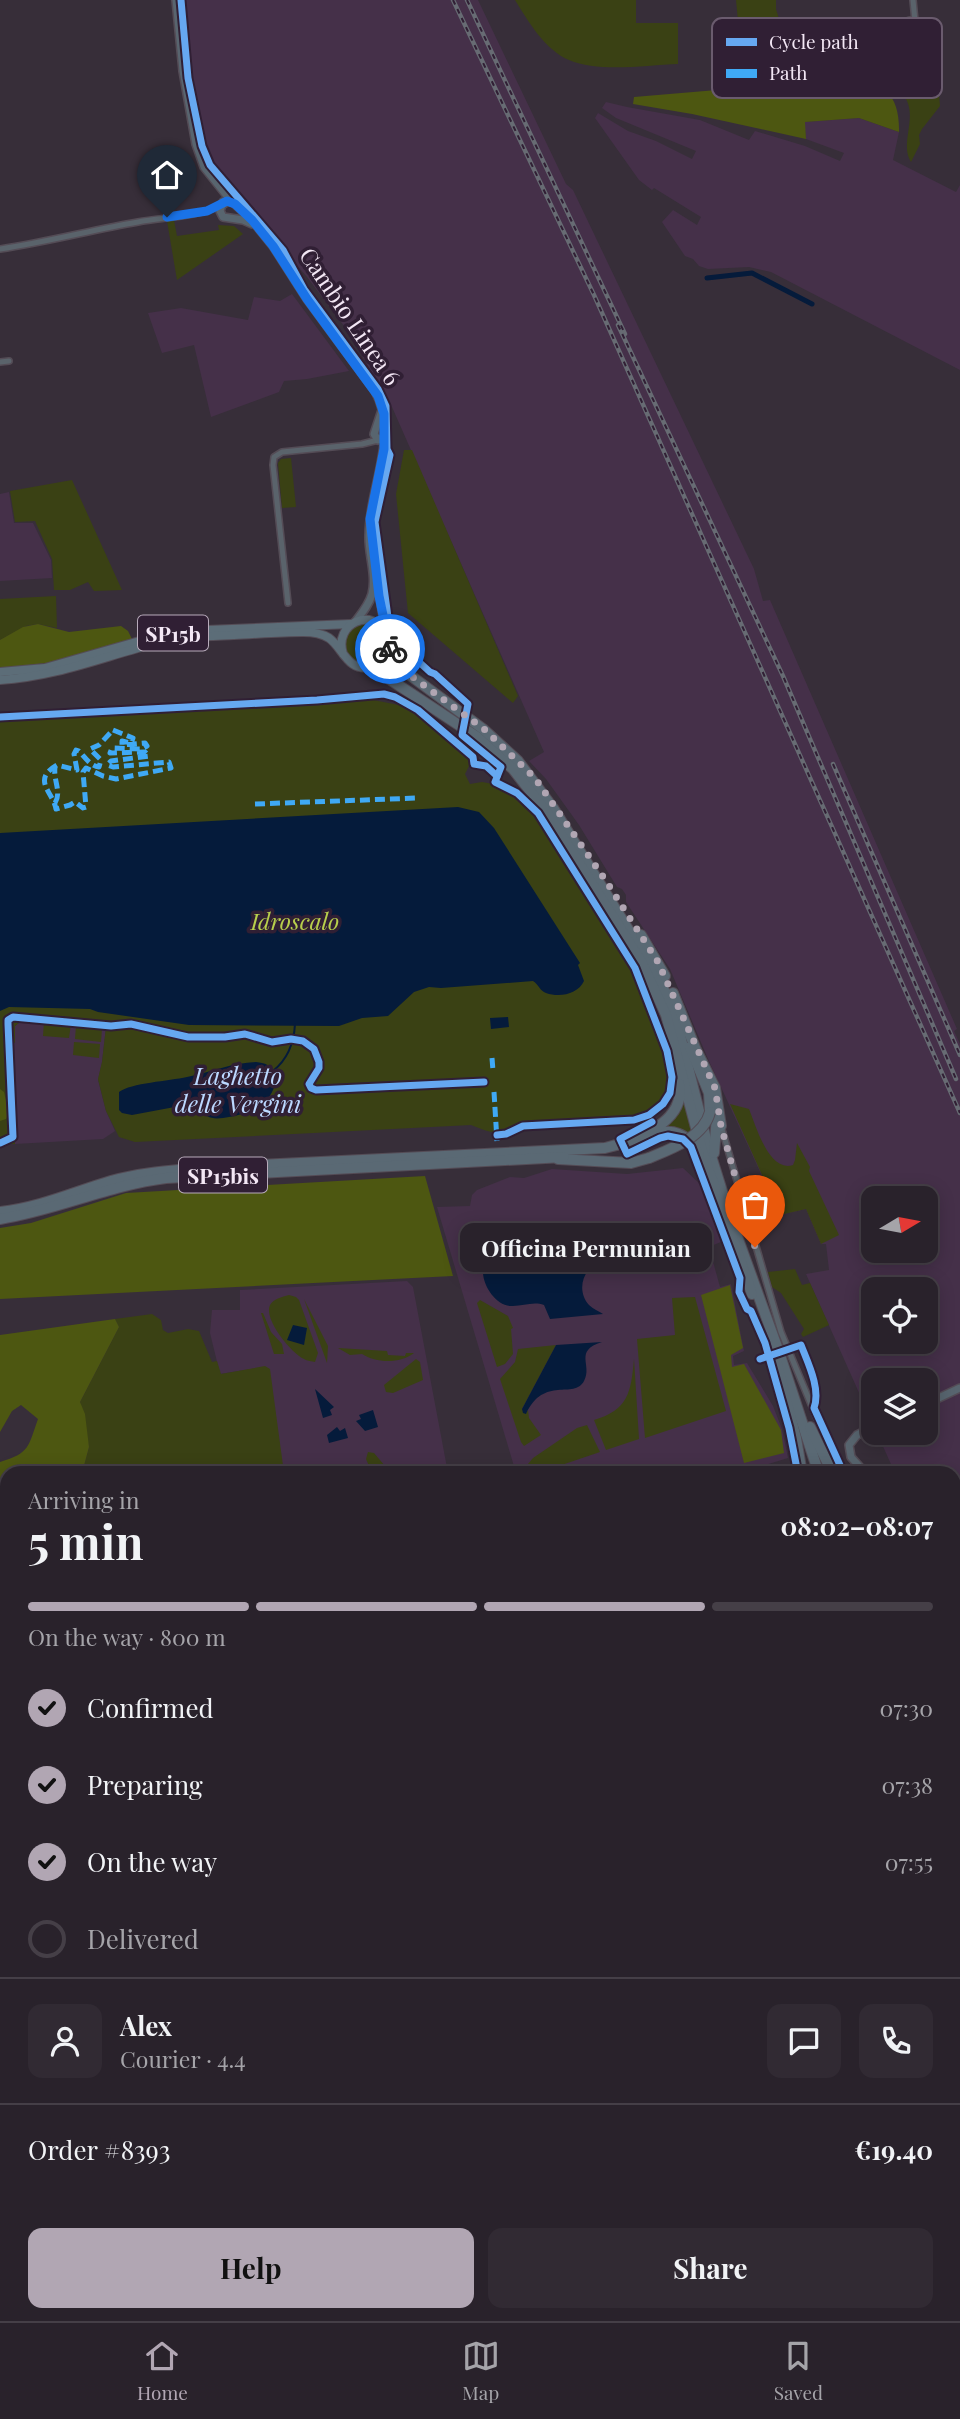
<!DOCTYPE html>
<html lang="en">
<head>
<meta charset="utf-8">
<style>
	:root { --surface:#29222b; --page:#312a33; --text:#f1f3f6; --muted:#a5a4a9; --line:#453f47; --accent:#b1a6b3 }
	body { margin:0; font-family:"Playfair Display",serif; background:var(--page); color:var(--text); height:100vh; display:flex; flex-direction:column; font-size:26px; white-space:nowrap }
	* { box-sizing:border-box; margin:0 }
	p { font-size:23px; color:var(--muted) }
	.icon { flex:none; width:38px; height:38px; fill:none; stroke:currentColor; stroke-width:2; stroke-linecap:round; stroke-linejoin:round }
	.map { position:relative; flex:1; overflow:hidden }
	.details { position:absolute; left:0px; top:1466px; width:961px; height:856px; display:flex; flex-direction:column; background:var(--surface); border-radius:21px 21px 0 0; box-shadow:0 4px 18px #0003,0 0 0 2px var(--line) }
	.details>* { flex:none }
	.needle { width:46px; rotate:80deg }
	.buttons { position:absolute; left:861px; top:1186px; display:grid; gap:14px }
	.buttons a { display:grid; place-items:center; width:77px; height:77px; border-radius:14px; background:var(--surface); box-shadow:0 4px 18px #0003,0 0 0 2px var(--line); font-size:35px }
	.pin { position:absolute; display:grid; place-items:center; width:60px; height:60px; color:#fff; margin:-72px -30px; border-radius:50% 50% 50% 0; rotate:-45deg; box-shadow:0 0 7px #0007 }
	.pin .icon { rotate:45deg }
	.courier { position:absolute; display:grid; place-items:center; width:70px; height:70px; margin:-35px; border:5px solid #1a73e8; border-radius:50%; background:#fff; color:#222; box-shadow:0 2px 9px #0007 }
	.bubble { position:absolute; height:49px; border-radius:14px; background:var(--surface); box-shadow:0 4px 18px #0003,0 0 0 2px var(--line); font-size:23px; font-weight:700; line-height:49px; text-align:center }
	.headline em { font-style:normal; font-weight:700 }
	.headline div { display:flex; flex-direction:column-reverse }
	.headline { display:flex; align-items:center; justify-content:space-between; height:119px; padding:0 28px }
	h1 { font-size:46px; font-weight:700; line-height:52px }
	.bar { display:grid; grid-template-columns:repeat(4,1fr); gap:10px 7px; align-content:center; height:84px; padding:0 28px }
	.bar i { height:9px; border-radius:5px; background:var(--line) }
	.bar .selected { background:var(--accent) }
	.bar p { grid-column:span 4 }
	.line { display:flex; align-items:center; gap:18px; padding:0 28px; border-top:2px solid var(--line) }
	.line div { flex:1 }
	.round { display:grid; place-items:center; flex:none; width:74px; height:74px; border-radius:14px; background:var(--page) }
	ol { padding:0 28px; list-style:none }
	li { display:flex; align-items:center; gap:21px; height:77px }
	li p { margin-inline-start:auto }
	li .icon { padding:7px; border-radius:50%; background:var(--accent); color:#111; stroke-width:4 }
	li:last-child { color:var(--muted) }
	li i { width:38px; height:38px; border:4px solid var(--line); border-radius:50% }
	.button { display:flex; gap:14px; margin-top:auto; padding:14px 28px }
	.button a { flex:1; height:80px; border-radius:14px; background:var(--accent); color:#111; font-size:28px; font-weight:700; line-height:80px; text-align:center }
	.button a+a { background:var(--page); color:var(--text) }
	.menu { display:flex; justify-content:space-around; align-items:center; height:98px; border-top:2px solid var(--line); background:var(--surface); font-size:19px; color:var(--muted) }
	.menu a { display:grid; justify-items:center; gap:4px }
	.menu .selected { color:var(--accent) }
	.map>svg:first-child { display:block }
	.built { fill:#453049; fill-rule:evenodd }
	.green { fill:#3a4114 }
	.forest { fill:#4d5711 }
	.water { fill:#051b3b }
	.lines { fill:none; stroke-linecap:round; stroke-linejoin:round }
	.stream { stroke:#051b3b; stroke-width:2 }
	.canal { stroke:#051b3b; stroke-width:5 }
	.street-casing { stroke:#544c56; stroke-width:8 }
	.secondary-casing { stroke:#544c56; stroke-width:10 }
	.primary-casing { stroke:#544c56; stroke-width:10 }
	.highway-casing { stroke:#544c56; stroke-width:12 }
	.street { stroke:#5a636b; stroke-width:5 }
	.secondary { stroke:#58656f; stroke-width:7 }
	.primary { stroke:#5c6d78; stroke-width:8 }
	.highway { stroke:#5a6974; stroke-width:10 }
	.rail-casing { stroke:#676b73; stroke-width:4.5 }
	.rail { stroke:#301f34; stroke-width:2; stroke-dasharray:5; stroke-linecap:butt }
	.highway-bridge-casing { stroke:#544c56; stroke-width:12; stroke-linecap:butt }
	.highway-bridge { stroke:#5a6974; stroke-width:10 }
	.quiet { stroke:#3fa9f5; stroke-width:5; stroke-dasharray:10 5; stroke-linecap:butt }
	.cycleway-casing { stroke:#301f34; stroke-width:11 }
	.cycleway { stroke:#66a8f1; stroke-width:7 }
	.done { stroke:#b1a6b3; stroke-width:7; stroke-dasharray:0 12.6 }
	.route { stroke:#1a73e8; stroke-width:9 }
	.labels { text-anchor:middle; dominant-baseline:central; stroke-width:7; stroke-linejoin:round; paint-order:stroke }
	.shield { fill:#301f34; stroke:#b8abbb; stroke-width:2 }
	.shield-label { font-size:21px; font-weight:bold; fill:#f3e7f5 }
	.street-label { font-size:23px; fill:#f3e7f5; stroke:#301f34 }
	.park-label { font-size:23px; font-style:italic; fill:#b8cf4c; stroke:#301f34 }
	.water-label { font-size:24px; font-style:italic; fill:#bbd8ff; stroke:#301f34 }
	.key { fill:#301f34; stroke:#6a5b6e; stroke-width:2 }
	.key-label { font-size:19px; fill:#f3e7f5 }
</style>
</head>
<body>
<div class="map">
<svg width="960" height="2321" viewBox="0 0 960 2321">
	<rect width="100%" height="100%" fill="#372e39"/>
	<g class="built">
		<path d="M182,0h296l88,184 7,6 181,379 9,32 7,-1 187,429 -3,2 6,13v509l-6,-5v-74l-59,-1 -18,-40h49v-52h-53v43l-67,-150 23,-4 -3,-26h-5l-15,-35 -26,6 -72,-156 -38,-90 -44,-67v-7l-4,-6 -5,-2 -38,-62 -33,-46 -17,-18 15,-9 -152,-345 -45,-77 -40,-53 -93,-108 -11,-23 -10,-43zM873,1199h53v52h-53zM873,1290h53v52h-53z"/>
		<polygon points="606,102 627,107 700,120 749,140 755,131 805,146 840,161 844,153 806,139 804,122 859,118 899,132 893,160 956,192 960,185 960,370 771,272 749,267 708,269 699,266 693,259 685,256 662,222 673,210 697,225 701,217 654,188 652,190 639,180 595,118 598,113 628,131 656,141 692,159 696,151 616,118 602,108"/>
		<polygon points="292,294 349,371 307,379 284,381 279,392 211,417 194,345 162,353 148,313 181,308 248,320 254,297 280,301"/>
		<polygon points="9,492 14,523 33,523 51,560 52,578 0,581 0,494"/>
		<polygon points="24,1019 106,1027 102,1062 98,1080 106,1111 115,1131 103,1139 15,1144 11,1047 15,1042 15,1026"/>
		<polygon points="683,1168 701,1185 709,1201 723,1241 709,1247 720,1287 731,1284 744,1351 733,1356 734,1365 747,1363 773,1406 782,1429 788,1458 739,1473 516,1473 437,1207 470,1206 472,1195 477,1190 510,1177 524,1178 552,1169 627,1174"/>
		<polygon points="407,1281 413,1287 448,1473 278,1473 264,1367 220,1374 210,1333 212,1310 240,1310 240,1290"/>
		<polygon points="954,1557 960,1560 960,1695 954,1697"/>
		<polygon points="960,1752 960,1870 954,1849 954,1754"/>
		<polygon points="954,2145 960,2154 960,2187 954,2189"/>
	</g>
	<g class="green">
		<path d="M515,0h121v23h42v41c-32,1 -79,9 -109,-4 -24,-10 -41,-39 -54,-60z"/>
		<polygon points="736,0 776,0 776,9 780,22 791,30 800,32 813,39 834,41 853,47 863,43 869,34 874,35 876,32 883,31 898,18 901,41 923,37 926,52 742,63"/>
		<path d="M929,64l7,3 1,5 3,34 -18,23 -3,6 1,9 -9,18c-11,-18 5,-41 -4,-61 -6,-14 -20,-24 -31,-34z"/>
		<polygon points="174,220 177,236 219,230 218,225 234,226 243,234 177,280 167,221"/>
		<polygon points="404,450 412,450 518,696 513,703 408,613 396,494"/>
		<polygon points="291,458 296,507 282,508 278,463 281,459"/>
		<polygon points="72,480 122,590 94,591 88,582 70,590 54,590 52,559 35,521 15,522 10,491"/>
		<polygon points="56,596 57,628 38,624 26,626 0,640 0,599"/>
		<circle cx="365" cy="644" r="20"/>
		<path d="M368,699l41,8 60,50 1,7 -5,10 5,10 12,-2 17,3 17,10 19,19 79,124 17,30 37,94c12,72 -89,60 -135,61 -12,1 -19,7 -31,9 -10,2 -21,-3 -31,-7l-336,17 -16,-5 -13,-26 -8,-32 4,-17 4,-35 -35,-3 -2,14 -26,-2 1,-15 -20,-2 -9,7v16l-4,5 4,97h-15v-424l334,-17z"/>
		<polygon points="76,1026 102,1028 101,1042 75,1039"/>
		<polygon points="74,1042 100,1044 99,1058 73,1055"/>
		<polygon points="684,1097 693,1131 686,1135 658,1130 678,1114"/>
		<path d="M730,1104l19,5c7,17 20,64 44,56l2,-5 2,-17 13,24 -1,4 30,64 -18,9 -15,-35 -26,6z"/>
		<polygon points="795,1269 802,1285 810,1283 829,1325 803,1337 801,1334 804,1329 781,1293 772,1287 768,1272"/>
		<path d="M289,1295l7,2 3,3 19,53 -3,9c-3,-1 -8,-1 -11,-3 -12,-5 -41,-40 -34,-54 3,-6 12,-8 19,-10z"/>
		<polygon points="695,1297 726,1411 645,1438 637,1339 675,1335 672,1298"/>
		<polygon points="304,1299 328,1346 327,1363"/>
		<polygon points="480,1300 508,1316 513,1328 511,1329 513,1354 505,1364 497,1367 477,1303"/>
		<polygon points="261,1313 263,1313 271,1332 282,1344 284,1354 274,1354"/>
		<polygon points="152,1314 161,1320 163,1330 168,1333 188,1329 199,1331 212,1362 217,1361 221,1374 265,1366 270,1369 284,1473 82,1473 89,1447 80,1402 119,1327 115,1319"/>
		<polygon points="556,1345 522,1409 526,1413 528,1410 529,1418 541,1435 524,1446 521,1442 500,1379 515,1362 518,1349"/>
		<path d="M338,1348l49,3 1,4 17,1 1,-3h8c-14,11 -38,10 -52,1l-12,1z"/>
		<polygon points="416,1359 420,1362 423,1380 393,1393 386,1392 384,1385"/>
		<path d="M634,1359l5,80 -33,11 -12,-30c34,-10 37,-27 40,-61z"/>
		<polygon points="587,1425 600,1452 538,1473 531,1471 528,1464 533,1458 577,1428"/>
		<polygon points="368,1452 374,1453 391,1473 372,1473 366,1459"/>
		<polygon points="954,2101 960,2102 960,2154 954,2145"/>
		<polygon points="960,2187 960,2301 954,2301 954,2189"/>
		<polygon points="613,2315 849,2315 850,2321 614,2321"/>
	</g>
	<g class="forest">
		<path d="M848,79c36,0 52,17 51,53l-40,-14 -54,4 1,17 -114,-25 -59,-10 1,-7z"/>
		<polygon points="38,624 69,632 121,626 128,631 132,639 56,662 0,668 0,640 23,627"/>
		<polygon points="0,1089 4,1092 9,1113 6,1119 0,1121"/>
		<polygon points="425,1176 453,1276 0,1299 0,1228 31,1223 126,1193"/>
		<polygon points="730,1285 743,1348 731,1355 732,1367 744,1364 781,1430 784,1453 744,1463 701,1295"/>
		<path d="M115,1319l4,8 -39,75 5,12 4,33 -7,26 -75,1v28h-7v-40c30,-9 28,-15 38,-43l-17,-14 -9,6 -12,21v-97z"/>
		<polygon points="7,1536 7,1623 5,1624 0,1616 0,1538"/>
	</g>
	<g class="water">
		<path d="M458,807l21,5 15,16 86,135 -2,2 6,16c-6,13 -24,17 -38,12 -6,-2 -7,-8 -13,-12l-92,7 -12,-1 -15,5 -26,24 -26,2 -23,8 -150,-1 -91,-13 -8,-3 -81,-2 -9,4v-178z"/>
		<polygon points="508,1017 509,1027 491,1029 490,1018"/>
		<path d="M256,1062c29,2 22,31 4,44 -9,6 -21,9 -31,11 -7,1 -15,3 -22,-1 -4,-3 -8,-9 -11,-13l-64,12 -10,-2 -3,-3v-18c12,-9 50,-11 68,-15 24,-5 45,-14 69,-15z"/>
		<path d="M641,1238l5,6 -5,12c-13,0 -26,0 -38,4 -19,6 -28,29 -14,45 4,4 10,6 14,9l-53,5 -6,-14c-12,-4 -22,2 -34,1 -14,-1 -27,-20 -27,-34 0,-8 3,-14 2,-22z"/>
		<polygon points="293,1325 307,1328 304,1345 287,1340"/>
		<path d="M602,1342c-29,9 -9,23 -18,39 -10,19 -40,-6 -58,33l-3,-1 -1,-4 34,-64z"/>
		<polygon points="315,1389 334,1407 330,1410 332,1415 323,1418"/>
		<polygon points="373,1410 378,1427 365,1431 356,1421 361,1419 359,1415"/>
		<polygon points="337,1427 340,1431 345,1428 348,1438 329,1443 327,1435"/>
	</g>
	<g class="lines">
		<path class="stream" d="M273,1071c15,-12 21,-28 22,-47"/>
		<polyline class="canal" points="707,278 752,273 812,304"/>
		<g class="street-casing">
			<g id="street">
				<polyline points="913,0 915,21"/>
				<circle cx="911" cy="27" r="7"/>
				<path d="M0,249c47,-7 92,-19 138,-27 27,-5 59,-5 84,-17"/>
				<polyline points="0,362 9,361"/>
				<polyline points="288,603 273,465 274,457 282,452 362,444 378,440"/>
				<polyline points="721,1126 781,1332 840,1474"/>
				<polyline points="954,1552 960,1557"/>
				<polyline points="852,2315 854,2321"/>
				<polyline points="364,2321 386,2315"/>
				<polyline points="511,2321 525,2317 525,2321"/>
				<polyline points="561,2321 568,2315"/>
			</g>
		</g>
		<g class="secondary-casing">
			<g id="secondary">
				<polyline points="176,0 183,71 196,144 204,167 232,202"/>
				<polyline points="223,202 220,211 223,217 243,220 252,224"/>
				<path d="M222,205l6,-4 6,2 18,17 21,26 34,53 68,92c25,45 -6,96 -6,144 -1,19 8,40 3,59 -3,11 -10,19 -17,28"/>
				<polyline points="382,410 374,434 378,440 384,437"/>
				<polyline points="377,581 386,634"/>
				<polyline points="926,1404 960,1388"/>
				<polyline points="866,1474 851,1457 849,1445 857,1435 873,1427"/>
				<polyline points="0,1652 7,1653"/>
				<polyline points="0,1658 7,1658"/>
				<polyline points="954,1864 960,1884"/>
				<polyline points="954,2091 960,2093"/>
				<polyline points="954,2098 960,2100"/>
				<polyline points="570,2315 577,2321"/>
				<polyline points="582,2321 588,2315"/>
			</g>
		</g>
		<g class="primary-casing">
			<g id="primary">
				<polyline points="0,672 45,668 157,636 182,631 351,624"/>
				<path d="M0,680c59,-4 104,-24 160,-38 24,-6 50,-6 74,-7 23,-1 46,-3 69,-3 9,0 18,1 26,6 14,10 19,34 41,29 7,-1 13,-6 16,-13 3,-6 3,-14 0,-20 -13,-28 -53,-11 -43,20"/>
			</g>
		</g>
		<g class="highway-casing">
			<g id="highway">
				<polyline points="388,642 396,662 403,670 483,729 518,761 553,808 660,981 675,1015 707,1143 730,1217 780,1355 819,1474"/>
				<polyline points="371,667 477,737 513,769 548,814 642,963 666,1015 703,1154 752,1294"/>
				<polyline points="641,935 665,976"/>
				<polyline points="673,993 696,1050 715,1088 721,1126"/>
				<polyline points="690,1047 709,1093 710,1112"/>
				<path d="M649,1137c22,-11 39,-4 50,18"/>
				<polyline points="714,1153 717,1116"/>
				<polyline points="558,1159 631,1163 649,1158"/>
				<path d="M0,1212c39,-4 74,-20 111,-31 29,-8 58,-10 87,-13l407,-20c30,-7 82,-26 74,-64"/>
				<path d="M0,1219c57,-9 109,-34 166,-41l398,-21"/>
				<polyline points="777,1364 796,1438 802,1474"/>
				<polyline points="810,1427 833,1474"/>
				<polyline points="954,1890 960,1909"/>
				<polyline points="954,1909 960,1930"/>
				<polyline points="954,1931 960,1953"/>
				<polyline points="954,1954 960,1975"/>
			</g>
		</g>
		<use href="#street" class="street"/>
		<use href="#secondary" class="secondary"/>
		<use href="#primary" class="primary"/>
		<use href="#highway" class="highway"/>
		<g class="rail-casing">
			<g id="rail">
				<polyline points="453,0 594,295 960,1113"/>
				<polyline points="467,0 625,334"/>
				<polyline points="618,325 783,676 956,1079"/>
				<polyline points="833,764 960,1055"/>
			</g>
		</g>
		<use href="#rail" class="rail"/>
		<g class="highway-bridge-casing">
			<path id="highway-bridge" d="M649,1158c22,-9 55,-21 61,-46"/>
		</g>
		<use href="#highway-bridge" class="highway-bridge"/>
		<g class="quiet">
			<path d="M113,730l20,8 -2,5 -9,-2v4l23,-2 2,3 -5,3 -30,-1 -2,5 35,-1 4,4 -38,5 -4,4 6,2 56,-5 2,6 -55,11 -13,-3 -17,-8 -3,4 3,35 -3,1 -8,-6 -5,3 -14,4c-3,-17 -25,-29 1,-44l20,5 -3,-16 2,-4 3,1c6,6 11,15 20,16l2,-7 -11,-11 9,-4z"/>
			<path d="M55,803c7,-11 -2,-23 0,-36"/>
			<polyline points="255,804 418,798"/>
			<polyline points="492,1058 493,1071"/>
			<polyline points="494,1092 497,1141"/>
		</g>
		<g class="cycleway-casing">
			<g id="cycleway">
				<polyline points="181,0 188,78 202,146 210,165 283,250 304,289 378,389 386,406 387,449 390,455 375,522 388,617 396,644 408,652 430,672 435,674 468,704 462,735 501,767 495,782 517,793 538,813 635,968 667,1051 672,1077 670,1093 663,1104 649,1115 634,1120 523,1126 506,1134 497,1135"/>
				<polyline points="0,717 317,700 384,694 395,697 418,710 473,757 474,764 486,766 497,776"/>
				<polyline points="652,1122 620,1139 627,1154 660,1138 668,1136 683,1139 691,1147 740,1278 739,1292 747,1309 751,1311 765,1343 789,1428 798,1474"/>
				<polyline points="0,1143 13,1137 8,1024 8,1020 13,1017 111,1026 131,1024 188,1037 225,1037 245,1034 272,1042 291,1039 303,1041 314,1049 319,1062 319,1068 309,1084 311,1088 316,1090 484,1082"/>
				<path d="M760,1359l41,-14c7,18 20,44 13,63l30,66"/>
			</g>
		</g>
		<use href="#cycleway" class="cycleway"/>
	</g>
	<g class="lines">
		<polyline class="done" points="390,649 396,662 403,670 484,729 535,778 606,881 658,962 715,1088 721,1126 755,1247"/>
		<polyline class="route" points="167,217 207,211 227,201 235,204 252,220 273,246 307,299 378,396 384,414 384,449 370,519 379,596 390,649"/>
	</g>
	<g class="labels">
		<g class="shield">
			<rect x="138" y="615.5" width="70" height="35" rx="5"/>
			<rect x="179" y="1157.5" width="88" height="35" rx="5"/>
		</g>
		<g class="shield-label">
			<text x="173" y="633">SP15b</text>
			<text x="223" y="1175">SP15bis</text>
		</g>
		<g class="street-label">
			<text transform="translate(351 316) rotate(56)">Cambio Linea 6</text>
		</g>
		<g class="park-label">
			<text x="295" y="920">Idroscalo</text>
		</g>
		<g class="water-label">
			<text x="238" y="1075">Laghetto<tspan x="238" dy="28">delle Vergini</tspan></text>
		</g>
	</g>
	<rect x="712" y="18" width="230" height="80" rx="10" class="key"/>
	<rect x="726" y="38" width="31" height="8" fill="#66a8f1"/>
	<rect x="726" y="69" width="31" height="9" fill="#3fa9f5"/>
	<g class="key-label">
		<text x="769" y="49">Cycle path</text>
		<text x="769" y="80">Path</text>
	</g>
</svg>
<div class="buttons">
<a><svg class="needle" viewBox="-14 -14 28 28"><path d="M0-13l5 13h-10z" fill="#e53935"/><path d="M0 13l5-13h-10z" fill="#a5a4a9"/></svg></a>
<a><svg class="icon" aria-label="locate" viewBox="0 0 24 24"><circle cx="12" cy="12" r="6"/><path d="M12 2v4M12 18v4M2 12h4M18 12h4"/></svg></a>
<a><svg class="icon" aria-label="layers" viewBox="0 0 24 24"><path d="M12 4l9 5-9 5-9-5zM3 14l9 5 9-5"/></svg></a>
</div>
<div class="pin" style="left:755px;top:1247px;background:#ea580c"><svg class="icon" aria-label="bag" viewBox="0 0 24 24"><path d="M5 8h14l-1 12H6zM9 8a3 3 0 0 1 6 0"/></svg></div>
<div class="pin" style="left:167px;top:217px;background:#1f2937"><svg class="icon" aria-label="home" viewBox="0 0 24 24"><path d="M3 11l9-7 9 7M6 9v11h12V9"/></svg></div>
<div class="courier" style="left:390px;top:649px"><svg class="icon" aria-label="bike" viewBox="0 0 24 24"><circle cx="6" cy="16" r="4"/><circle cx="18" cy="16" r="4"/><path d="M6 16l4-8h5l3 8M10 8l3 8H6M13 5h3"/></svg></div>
<div class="bubble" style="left:460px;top:1223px;width:252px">Officina Permunian</div>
<section class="details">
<div class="headline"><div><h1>5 min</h1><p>Arriving in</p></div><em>08:02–08:07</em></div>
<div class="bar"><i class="selected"></i><i class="selected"></i><i class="selected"></i><i></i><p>On the way · 800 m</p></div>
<ol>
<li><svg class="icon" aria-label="check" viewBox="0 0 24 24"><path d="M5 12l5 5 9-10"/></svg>Confirmed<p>07:30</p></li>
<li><svg class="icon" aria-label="check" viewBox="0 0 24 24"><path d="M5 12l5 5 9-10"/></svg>Preparing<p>07:38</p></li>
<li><svg class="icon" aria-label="check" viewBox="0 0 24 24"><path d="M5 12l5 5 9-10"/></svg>On the way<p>07:55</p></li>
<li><i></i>Delivered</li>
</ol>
<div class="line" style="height:126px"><a class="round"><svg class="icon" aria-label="person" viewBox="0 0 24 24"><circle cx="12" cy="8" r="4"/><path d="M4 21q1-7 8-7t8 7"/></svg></a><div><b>Alex</b><p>Courier · 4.4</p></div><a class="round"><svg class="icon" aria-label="chat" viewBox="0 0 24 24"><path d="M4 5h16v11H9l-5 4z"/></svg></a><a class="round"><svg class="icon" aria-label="phone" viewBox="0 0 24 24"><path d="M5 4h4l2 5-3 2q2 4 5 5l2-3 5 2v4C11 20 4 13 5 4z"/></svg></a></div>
<div class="line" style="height:91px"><div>Order #8393</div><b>€19.40</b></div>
<div class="button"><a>Help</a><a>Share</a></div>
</section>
</div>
<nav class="menu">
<a class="selected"><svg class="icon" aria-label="home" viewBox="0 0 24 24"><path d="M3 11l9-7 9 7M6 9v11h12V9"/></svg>Home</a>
<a><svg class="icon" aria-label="map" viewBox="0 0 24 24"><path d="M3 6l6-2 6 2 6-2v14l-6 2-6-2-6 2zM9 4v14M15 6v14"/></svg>Map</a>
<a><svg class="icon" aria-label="saved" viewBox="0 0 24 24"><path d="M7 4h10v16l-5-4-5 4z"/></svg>Saved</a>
</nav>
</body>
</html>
